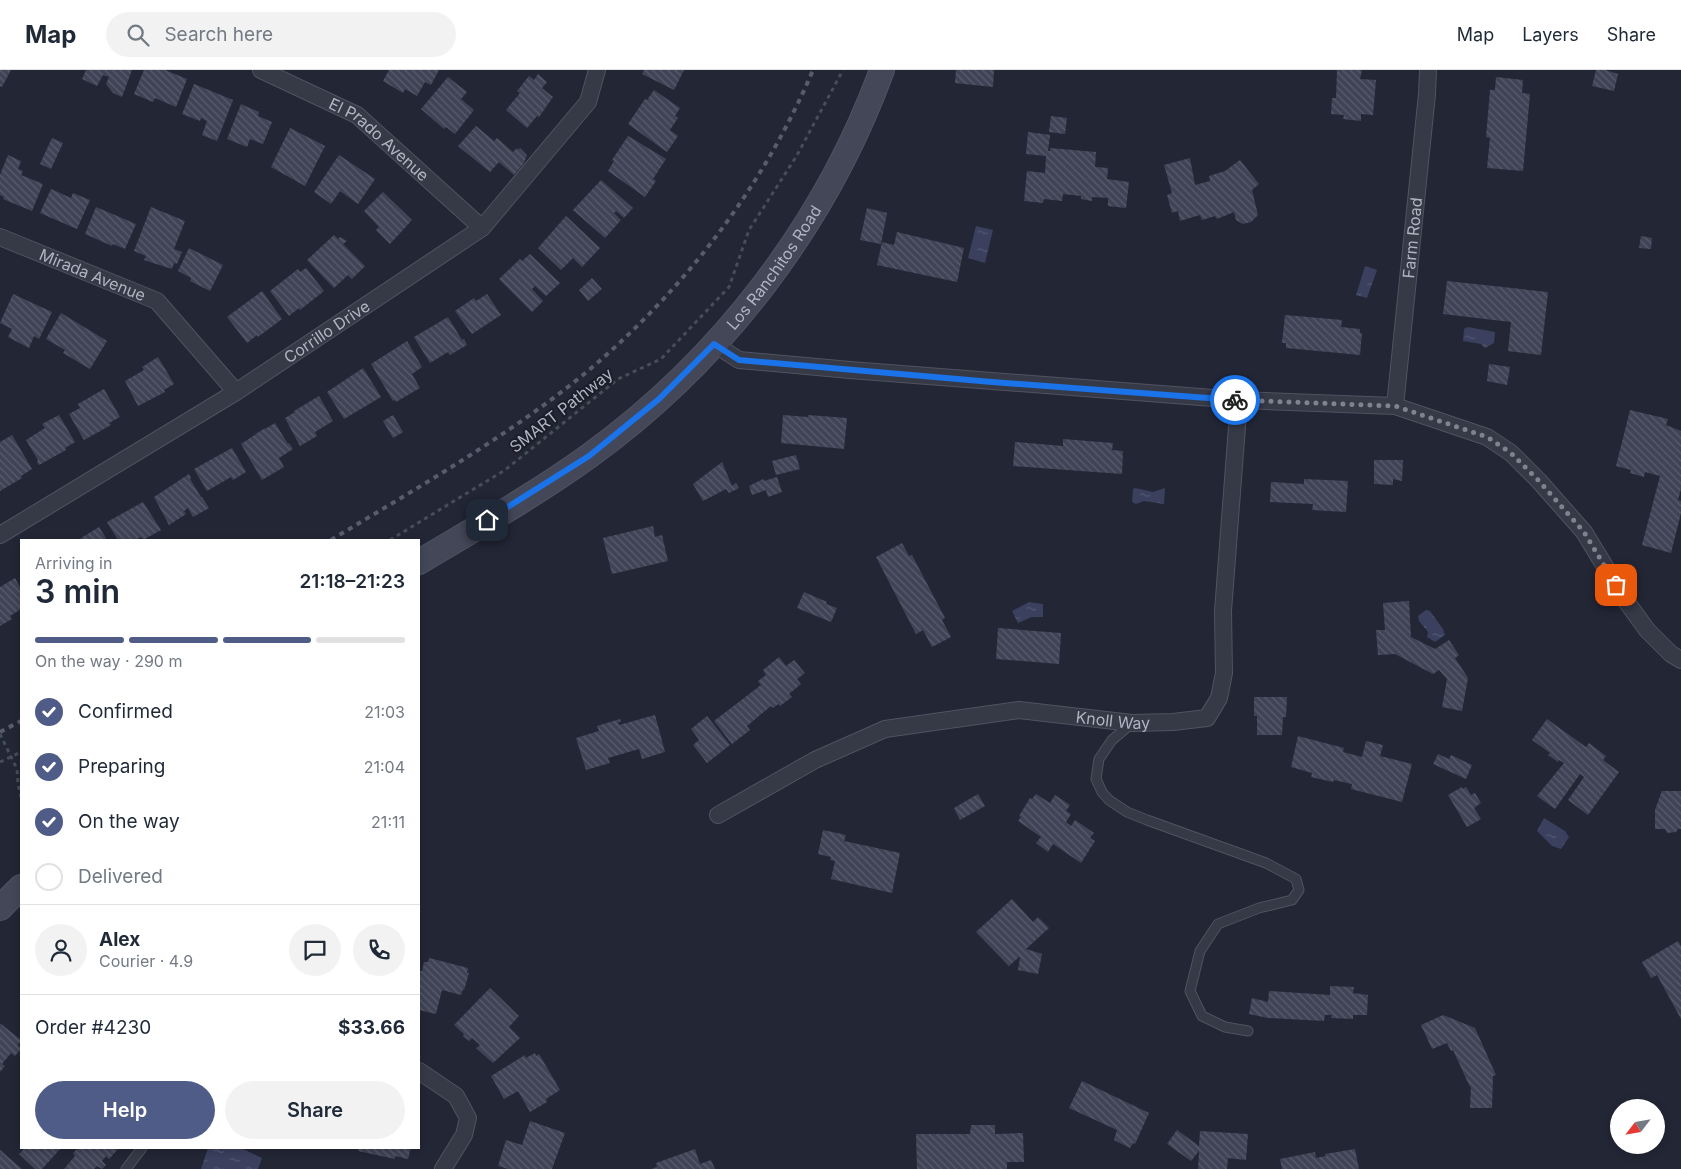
<!DOCTYPE html>
<html lang="en">
<head>
<meta charset="utf-8">
<style>
	:root { --surface:#fff; --page:#f2f2f3; --text:#1f2937; --muted:#747a83; --line:#e0e1e3; --accent:#505c88 }
	body { margin:0; font-family:Inter,sans-serif; background:var(--page); color:var(--text); height:100vh; display:flex; flex-direction:column; font-size:19px; white-space:nowrap }
	* { box-sizing:border-box; margin:0 }
	p { font-size:16px; color:var(--muted) }
	.icon { flex:none; width:28px; height:28px; fill:none; stroke:currentColor; stroke-width:2; stroke-linecap:round; stroke-linejoin:round }
	.map { position:relative; flex:1; overflow:hidden }
	.drawer { position:absolute; left:20px; top:469px; width:400px; height:610px; display:flex; flex-direction:column; background:var(--surface); border-radius:0px; box-shadow:0 2px 8px #0003 }
	.drawer>* { flex:none }
	.needle { width:32px; rotate:239deg }
	.controls { position:absolute; left:1610px; top:1029px; display:grid; gap:10px }
	.controls a { display:grid; place-items:center; width:55px; height:55px; border-radius:50%; background:var(--surface); box-shadow:0 2px 8px #0003; font-size:25px }
	.pin { position:absolute; display:grid; place-items:center; width:42px; height:42px; color:#fff; margin:-21px; border-radius:10px; box-shadow:0 2px 8px #0006 }
	.courier { position:absolute; display:grid; place-items:center; width:50px; height:50px; margin:-25px; border:4px solid #1a73e8; border-radius:50%; background:#fff; color:#222; box-shadow:0 1px 6px #0007 }
	.summary em { font-style:normal; font-weight:600 }
	.summary div { display:flex; flex-direction:column-reverse }
	.summary { display:flex; align-items:center; justify-content:space-between; height:85px; padding:0 15px }
	h1 { font-size:32px; font-weight:600; line-height:38px }
	.bar { display:grid; grid-template-columns:repeat(4,1fr); gap:8px 5px; align-content:center; height:60px; padding:0 15px }
	.bar i { height:6px; border-radius:4px; background:var(--line) }
	.bar .current { background:var(--accent) }
	.bar p { grid-column:span 4 }
	.line { display:flex; align-items:center; gap:12px; padding:0 15px; border-top:1px solid var(--line) }
	.line div { flex:1 }
	.round { display:grid; place-items:center; flex:none; width:52px; height:52px; border-radius:26px; background:var(--page) }
	ol { padding:0 15px; list-style:none }
	li { display:flex; align-items:center; gap:15px; height:55px }
	li p { margin-inline-start:auto }
	li .icon { padding:5px; border-radius:50%; background:var(--accent); color:#fff; stroke-width:4 }
	li:last-child { color:var(--muted) }
	li i { width:28px; height:28px; border:2px solid var(--line); border-radius:50% }
	.cta { display:flex; gap:10px; margin-top:auto; padding:10px 15px }
	.cta a { flex:1; height:58px; border-radius:30px; background:var(--accent); color:#fff; font-size:20px; font-weight:600; line-height:58px; text-align:center }
	.cta a+a { background:var(--page); color:var(--text) }
	header { display:flex; align-items:center; gap:30px; box-sizing:border-box; height:70px; padding:0 25px; background:var(--surface); border-bottom:1px solid var(--line) }
	header strong { font-size:24px }
	nav { display:flex; gap:28px; margin-inline-start:auto; font-size:18px }
	.search { width:350px; height:45px; background:var(--page); display:flex; align-items:center; gap:12px; box-sizing:border-box; padding:0 18px; border-radius:28px; color:var(--muted); font-size:19px }
	.map>svg:first-child { display:block }
	.water { fill:url(#water-ripples) }
	.building { fill:url(#building-back-hatch) }
	.lines { fill:none; stroke-linecap:round; stroke-linejoin:round }
	.service-casing { stroke:#505361; stroke-width:11 }
	.minor-casing { stroke:#505361; stroke-width:18 }
	.secondary-casing { stroke:#505361; stroke-width:26 }
	.path { stroke:#444f56; stroke-width:3; stroke-dasharray:4 4; stroke-linecap:butt }
	.service { stroke:#363946; stroke-width:9 }
	.minor { stroke:#363946; stroke-width:16 }
	.secondary { stroke:#444758; stroke-width:24 }
	.rail { stroke:#585c6d; stroke-width:4; stroke-dasharray:5 5; stroke-linecap:butt }
	.done { stroke:#7f8291; stroke-width:5; stroke-dasharray:0 9 }
	.route { stroke:#1a73e8; stroke-width:6 }
	.labels { text-anchor:middle; dominant-baseline:central; stroke-width:4; stroke-linejoin:round; paint-order:stroke }
	.street-label { font-size:16px; fill:#b0b3c2; stroke:#1b1e2a }
</style>
</head>
<body>
<header>
<strong>Map</strong>
<div class="search"><svg class="icon" aria-label="search" viewBox="0 0 24 24"><circle cx="10" cy="10" r="6"/><path d="M15 15l6 6"/></svg>Search here</div>
<nav><a>Map</a><a>Layers</a><a>Share</a></nav>
</header>
<div class="map">
<svg width="1681" height="1099" viewBox="0 0 1681 1099">
	<defs>
		<pattern id="water-ripples" width="26" height="14" patternUnits="userSpaceOnUse" patternTransform="scale(1.25)"><rect width="26" height="14" fill="#3a405d"/><path d="M2 4q2-2 4 0t4 0M15 11q2-2 4 0t4 0" fill="none" stroke="#545973"/></pattern>
		<pattern id="building-back-hatch" width="6" height="6" patternUnits="userSpaceOnUse" patternTransform="scale(1.25)"><rect width="6" height="6" fill="#3f4355"/><path d="M-1 5l2 2M0 0l6 6M5-1l2 2" fill="none" stroke="#585c6c"/></pattern>
	</defs>
	<rect width="100%" height="100%" fill="#232635"/>
	<g class="water">
		<polygon points="976,156 993,160 985,193 968,188"/>
		<polygon points="1365,196 1377,200 1367,228 1356,225"/>
		<polygon points="1468,257 1495,262 1494,273 1485,278 1481,274 1463,271 1464,259"/>
		<polygon points="1135,418 1153,422 1165,418 1164,434 1144,431 1136,434 1132,432 1133,419"/>
		<polygon points="1029,532 1043,534 1043,547 1032,547 1018,553 1012,541"/>
		<polygon points="1426,540 1430,541 1443,559 1445,565 1435,572 1427,567 1428,562 1419,551 1418,546"/>
		<polygon points="1544,748 1565,761 1569,767 1561,779 1552,776 1537,761"/>
		<polygon points="208,1078 241,1078 262,1088 258,1099 201,1099"/>
	</g>
	<g class="building">
		<polygon points="0,0 11,0 2,17 0,16"/>
		<polygon points="86,0 132,0 122,27 113,23 106,14 109,7 103,5 97,16 82,9"/>
		<polygon points="144,0 165,0 187,9 176,37 155,28 153,32 134,24"/>
		<polygon points="389,0 439,0 431,15 425,12 417,26 405,19 403,23 383,11"/>
		<polygon points="644,0 684,0 674,20 642,4"/>
		<polygon points="956,0 994,0 993,17 955,13"/>
		<polygon points="1337,0 1362,0 1360,9 1376,10 1373,45 1361,44 1361,51 1343,49 1344,45 1331,44 1332,28 1336,28"/>
		<polygon points="1596,0 1605,0 1618,4 1614,21 1592,16"/>
		<polygon points="538,4 547,12 542,18 553,27 539,47 537,46 527,58 506,40 520,23 517,21 529,6 534,10"/>
		<polygon points="448,7 467,22 461,29 474,40 455,64 446,57 444,59 421,39"/>
		<polygon points="1496,7 1523,10 1522,23 1530,24 1523,101 1487,98 1490,68 1486,67 1490,20 1495,20"/>
		<polygon points="194,14 233,30 217,71 202,65 207,51 201,48 200,51 182,44"/>
		<polygon points="654,20 680,38 675,46 678,48 670,60 678,66 667,82 628,54 645,29 647,30"/>
		<polygon points="241,34 259,42 258,46 272,52 263,74 250,69 247,77 227,69"/>
		<polygon points="1051,46 1067,48 1065,64 1049,62"/>
		<polygon points="476,56 494,71 497,68 513,82 517,78 518,80 520,78 527,85 524,93 514,105 499,92 490,102 458,76"/>
		<polygon points="290,58 325,76 305,116 271,97"/>
		<polygon points="1028,62 1050,65 1048,81 1050,81 1050,78 1096,82 1095,97 1108,98 1107,109 1129,112 1126,138 1108,136 1108,128 1092,127 1092,131 1081,129 1081,126 1063,124 1062,131 1044,129 1043,133 1024,131 1027,101 1045,103 1046,86 1026,84"/>
		<polygon points="628,66 666,89 653,109 656,111 645,127 608,101 614,91 612,90"/>
		<polygon points="52,68 63,73 51,99 40,94"/>
		<polygon points="8,85 21,91 18,99 23,101 21,105 43,114 32,141 3,129 4,127 0,125 0,105"/>
		<polygon points="339,85 375,109 358,134 340,121 331,134 314,122"/>
		<polygon points="1190,88 1195,115 1210,111 1209,106 1225,101 1240,90 1259,114 1252,120 1258,145 1251,152 1243,154 1236,150 1234,142 1217,149 1215,146 1202,150 1200,145 1180,151 1178,141 1172,143 1167,125 1172,123 1164,95"/>
		<polygon points="601,110 633,138 624,148 616,141 614,143 621,150 605,168 573,140"/>
		<polygon points="51,119 71,128 73,123 90,130 77,159 40,143"/>
		<polygon points="383,122 412,150 390,174 376,160 379,157 364,141"/>
		<polygon points="96,137 136,154 125,179 113,174 112,176 85,164"/>
		<polygon points="151,137 185,151 174,179 182,182 177,194 174,193 172,199 144,190 146,186 134,181"/>
		<polygon points="867,138 887,143 881,174 860,170"/>
		<polygon points="566,146 600,178 582,197 573,188 561,200 538,178"/>
		<polygon points="897,162 964,178 957,212 877,195 882,172 894,175"/>
		<polygon points="334,165 338,169 340,167 347,171 343,174 365,196 352,209 348,205 334,218 307,190"/>
		<polygon points="1641,166 1652,168 1651,179 1639,178"/>
		<polygon points="189,178 223,195 210,221 190,211 191,208 178,201"/>
		<polygon points="530,184 560,213 546,226 535,216 532,219 543,231 532,242 499,209 520,189 522,191"/>
		<polygon points="306,198 324,221 300,240 299,238 289,246 270,221 298,199 300,202"/>
		<polygon points="592,208 602,219 588,231 579,220"/>
		<polygon points="1447,211 1548,222 1541,285 1508,281 1511,252 1443,244"/>
		<polygon points="262,221 282,249 258,267 257,265 247,273 227,247"/>
		<polygon points="13,224 52,242 39,269 34,266 29,278 8,267 12,259 0,253"/>
		<polygon points="487,224 501,245 472,264 455,241 474,228 476,231"/>
		<polygon points="61,243 107,271 90,299 63,283 65,280 46,269"/>
		<polygon points="1285,245 1342,250 1341,257 1360,259 1360,263 1362,263 1360,285 1286,278 1286,273 1282,273"/>
		<polygon points="448,247 462,270 464,269 467,275 450,285 448,282 430,293 414,267"/>
		<polygon points="407,271 422,297 412,304 420,318 396,332 395,330 393,331 371,294"/>
		<polygon points="158,287 174,314 164,320 165,322 138,336 125,311 144,300 142,297"/>
		<polygon points="1489,294 1510,297 1507,315 1487,311"/>
		<polygon points="363,298 381,327 344,349 327,322"/>
		<polygon points="104,319 120,347 109,353 111,355 84,370 69,344 80,338 78,334"/>
		<polygon points="319,326 333,351 315,362 317,366 300,376 285,348 295,342 294,341"/>
		<polygon points="1630,340 1668,349 1666,355 1681,361 1681,419 1678,430 1681,431 1681,443 1671,483 1642,475 1660,406 1645,402 1644,407 1630,403 1631,400 1616,396"/>
		<polygon points="59,345 75,372 65,378 66,380 39,395 37,392 38,390 26,370 45,358 42,354"/>
		<polygon points="393,345 403,362 393,368 383,351"/>
		<polygon points="783,345 808,347 808,345 847,348 844,379 781,373"/>
		<polygon points="275,353 288,374 289,373 293,379 279,388 284,397 262,410 241,374 265,358 265,359"/>
		<polygon points="12,365 32,399 21,406 22,408 0,421 0,372"/>
		<polygon points="1063,369 1113,373 1112,380 1123,381 1122,404 1013,396 1015,372 1063,376"/>
		<polygon points="232,378 246,402 233,410 231,407 207,421 194,399"/>
		<polygon points="796,385 800,399 776,405 772,391"/>
		<polygon points="1374,390 1403,390 1402,411 1393,409 1393,415 1374,414"/>
		<polygon points="722,392 732,416 736,413 739,418 729,423 726,419 703,431 693,414"/>
		<polygon points="189,404 191,408 190,409 201,427 202,427 209,438 193,447 188,438 184,441 186,444 169,455 154,427"/>
		<polygon points="777,407 782,422 768,427 766,420 752,425 749,416 763,409 764,411"/>
		<polygon points="1304,409 1348,411 1346,442 1312,440 1313,434 1270,432 1271,412 1304,414"/>
		<polygon points="143,432 161,460 143,470 141,467 136,470 118,470 107,452"/>
		<polygon points="653,456 655,467 662,465 668,491 612,504 603,468"/>
		<polygon points="99,457 107,470 78,470"/>
		<polygon points="902,473 909,486 912,485 945,548 942,550 951,567 932,577 923,560 916,564 876,487"/>
		<polygon points="15,508 21,519 21,539 10,546 12,549 0,556 0,517"/>
		<polygon points="804,522 827,532 826,534 837,538 831,552 797,538"/>
		<polygon points="1409,531 1411,567 1435,579 1449,570 1459,585 1455,588 1468,608 1462,641 1442,637 1447,609 1439,600 1433,604 1395,584 1378,585 1376,560 1385,560 1383,533"/>
		<polygon points="998,558 1061,563 1059,594 996,589"/>
		<polygon points="779,587 786,596 794,590 805,603 797,609 801,614 789,624 792,627 780,636 778,634 773,638 771,636 747,656 750,660 732,674 714,651 761,615 758,611 766,605 763,600"/>
		<polygon points="1254,627 1287,627 1286,647 1283,647 1282,665 1257,665 1257,646 1254,646"/>
		<polygon points="655,645 665,682 642,689 639,679 608,688 610,693 586,700 576,668 599,661 597,656 620,649 621,652 618,652 619,655"/>
		<polygon points="707,646 730,675 707,693 693,675 699,670 691,659"/>
		<polygon points="1547,649 1586,677 1589,673 1606,686 1603,690 1619,702 1588,745 1568,730 1584,707 1580,704 1555,739 1537,726 1564,693 1559,690 1558,692 1548,685 1550,683 1532,670"/>
		<polygon points="1298,666 1344,678 1343,682 1362,687 1366,671 1383,675 1380,686 1412,694 1402,732 1351,719 1352,714 1334,710 1333,712 1311,707 1312,703 1291,697"/>
		<polygon points="1438,684 1449,689 1451,685 1472,695 1466,709 1433,694"/>
		<polygon points="1462,717 1462,719 1466,717 1471,725 1475,723 1481,733 1474,738 1481,749 1467,757 1448,725"/>
		<polygon points="1662,721 1681,721 1681,759 1678,759 1676,762 1667,763 1665,759 1655,759 1655,740"/>
		<polygon points="978,724 985,736 960,750 954,738"/>
		<polygon points="1036,724 1050,733 1055,725 1070,735 1066,741 1071,744 1066,752 1071,756 1075,750 1094,763 1090,768 1095,771 1081,793 1053,774 1048,782 1036,773 1041,767 1018,751 1021,747 1019,746 1030,728 1032,729"/>
		<polygon points="823,760 846,765 844,771 900,783 892,823 831,809 835,791 830,790 831,787 818,784"/>
		<polygon points="1012,829 1033,852 1038,847 1049,858 1026,879 1042,884 1038,904 1018,900 1020,888 1019,887 1009,896 976,862"/>
		<polygon points="1678,871 1681,876 1681,949 1657,905 1651,908 1642,892"/>
		<polygon points="429,888 468,898 467,903 469,903 464,920 463,919 461,925 442,920 436,944 419,940 419,901 422,901 424,892 428,892"/>
		<polygon points="1330,916 1354,917 1353,923 1368,925 1367,945 1353,945 1353,949 1331,948 1332,945 1325,945 1324,951 1268,948 1249,944 1252,928 1268,932 1269,921 1330,925"/>
		<polygon points="490,918 519,946 509,957 520,968 493,993 476,978 480,975 472,968 469,971 463,966 464,964 454,955"/>
		<polygon points="1443,945 1475,958 1496,1005 1493,1006 1492,1038 1470,1038 1471,1016 1470,1017 1453,980 1451,981 1447,973 1432,979 1421,955"/>
		<polygon points="1,954 21,970 18,975 21,979 15,986 11,983 2,994 5,996 0,1002 0,955"/>
		<polygon points="535,983 536,986 539,984 560,1020 546,1029 547,1032 530,1042 518,1021 504,1029 491,1006 525,985 526,988"/>
		<polygon points="1082,1011 1149,1043 1135,1074 1133,1073 1130,1078 1114,1070 1117,1060 1069,1038"/>
		<polygon points="530,1051 565,1063 552,1099 508,1099 498,1096 506,1070 522,1075"/>
		<polygon points="971,1055 995,1055 995,1064 1023,1063 1024,1092 1007,1092 1007,1099 917,1099 916,1064 970,1064"/>
		<polygon points="1177,1060 1199,1076 1200,1061 1248,1064 1246,1090 1228,1088 1227,1099 1198,1099 1199,1081 1191,1091 1167,1074"/>
		<polygon points="25,1078 61,1078 42,1099 35,1099 19,1084"/>
		<polygon points="78,1078 119,1078 109,1089 106,1086 102,1091 106,1095 102,1099 97,1096 94,1099 64,1099 75,1086 73,1083"/>
		<polygon points="359,1078 411,1078 408,1089 395,1086 395,1089 358,1081"/>
		<polygon points="695,1079 700,1094 711,1090 715,1099 651,1099 657,1097 656,1093"/>
		<polygon points="1355,1079 1359,1099 1282,1099 1280,1089 1315,1082 1316,1088 1326,1086 1325,1084"/>
		<polygon points="0,1080 22,1099 0,1099"/>
	</g>
	<g class="lines">
		<g class="service-casing">
			<g id="service">
				<polyline points="1132,653 1112,670 1099,689 1096,709 1102,722 1109,730 1127,742 1147,750 1266,793 1296,809 1299,820 1292,830 1259,838 1218,854 1200,881 1190,921 1202,946 1225,957 1248,961"/>
				<polyline points="126,1099 142,1078"/>
			</g>
		</g>
		<g class="minor-casing">
			<g id="minor">
				<path id="s1" d="M261,0l96,45 125,113"/>
				<path id="s2" d="M0,167l157,64 79,91"/>
				<polyline points="714,274 739,290 850,300 1239,330 1395,336 1487,367 1511,383 1539,411 1584,462 1626,531 1647,560 1671,584 1681,590"/>
				<path id="s3" d="M1395,336l32,-312 1,-24"/>
				<path id="s4" d="M0,465l236,-143 246,-164 106,-126 9,-32"/>
				<path id="s5" d="M718,745l97,-55 70,-31 134,-19 113,13 41,-1 34,-4 12,-20 5,-25 -1,-62 16,-211"/>
				<polyline points="419,1001 456,1026 468,1048 464,1065 443,1099"/>
			</g>
		</g>
		<g class="secondary-casing">
			<g id="secondary">
				<path id="s6" d="M419,492c57,-34 116,-67 170,-106 133,-96 237,-233 293,-386"/>
				<polyline points="0,838 21,817"/>
			</g>
		</g>
		<g class="path">
			<polyline points="390,470 505,400 618,309 661,289 729,217 749,160 796,87 843,0"/>
			<polyline points="0,664 17,699 18,714 21,727"/>
			<polyline points="0,692 21,682"/>
		</g>
		<use href="#service" class="service"/>
		<use href="#minor" class="minor"/>
		<use href="#secondary" class="secondary"/>
		<g class="rail">
			<path d="M331,470c86,-52 174,-102 252,-165 99,-82 180,-187 230,-305"/>
			<polyline points="0,662 21,651"/>
		</g>
	</g>
	<g class="lines">
		<polyline class="done" points="1235,330 1395,336 1487,367 1511,383 1539,411 1584,462 1616,515"/>
		<polyline class="route" points="487,450 589,386 659,329 714,274 739,290 992,312 1235,330"/>
	</g>
	<g class="labels">
		<g class="street-label">
			<text stroke="none"><textPath href="#s1" startOffset="138">El Prado Avenue</textPath></text>
			<text stroke="none"><textPath href="#s3" startOffset="169">Farm Road</textPath></text>
			<text stroke="none"><textPath href="#s6" startOffset="466">Los Ranchitos Road</textPath></text>
			<text stroke="none"><textPath href="#s2" startOffset="100">Mirada Avenue</textPath></text>
			<text stroke="none"><textPath href="#s4" startOffset="385">Corrillo Drive</textPath></text>
			<text transform="translate(561 340) rotate(-38)">SMART Pathway</text>
			<text stroke="none"><textPath href="#s5" startOffset="418">Knoll Way</textPath></text>
		</g>
	</g>
</svg>
<div class="controls">
<a><svg class="needle" viewBox="-14 -14 28 28"><path d="M0-13l5 13h-10z" fill="#e53935"/><path d="M0 13l5-13h-10z" fill="#747a83"/></svg></a>
</div>
<div class="pin" style="left:1616px;top:515px;background:#ea580c"><svg class="icon" aria-label="bag" viewBox="0 0 24 24"><path d="M5 8h14l-1 12H6zM9 8a3 3 0 0 1 6 0"/></svg></div>
<div class="pin" style="left:487px;top:450px;background:#1f2937"><svg class="icon" aria-label="home" viewBox="0 0 24 24"><path d="M3 11l9-7 9 7M6 9v11h12V9"/></svg></div>
<div class="courier" style="left:1235px;top:330px"><svg class="icon" aria-label="bike" viewBox="0 0 24 24"><circle cx="6" cy="16" r="4"/><circle cx="18" cy="16" r="4"/><path d="M6 16l4-8h5l3 8M10 8l3 8H6M13 5h3"/></svg></div>
<section class="drawer">
<div class="summary"><div><h1>3 min</h1><p>Arriving in</p></div><em>21:18–21:23</em></div>
<div class="bar"><i class="current"></i><i class="current"></i><i class="current"></i><i></i><p>On the way · 290 m</p></div>
<ol>
<li><svg class="icon" aria-label="check" viewBox="0 0 24 24"><path d="M5 12l5 5 9-10"/></svg>Confirmed<p>21:03</p></li>
<li><svg class="icon" aria-label="check" viewBox="0 0 24 24"><path d="M5 12l5 5 9-10"/></svg>Preparing<p>21:04</p></li>
<li><svg class="icon" aria-label="check" viewBox="0 0 24 24"><path d="M5 12l5 5 9-10"/></svg>On the way<p>21:11</p></li>
<li><i></i>Delivered</li>
</ol>
<div class="line" style="height:90px"><a class="round"><svg class="icon" aria-label="person" viewBox="0 0 24 24"><circle cx="12" cy="8" r="4"/><path d="M4 21q1-7 8-7t8 7"/></svg></a><div><b>Alex</b><p>Courier · 4.9</p></div><a class="round"><svg class="icon" aria-label="chat" viewBox="0 0 24 24"><path d="M4 5h16v11H9l-5 4z"/></svg></a><a class="round"><svg class="icon" aria-label="phone" viewBox="0 0 24 24"><path d="M5 4h4l2 5-3 2q2 4 5 5l2-3 5 2v4C11 20 4 13 5 4z"/></svg></a></div>
<div class="line" style="height:65px"><div>Order #4230</div><b>$33.66</b></div>
<div class="cta"><a>Help</a><a>Share</a></div>
</section>
</div>
</body>
</html>
